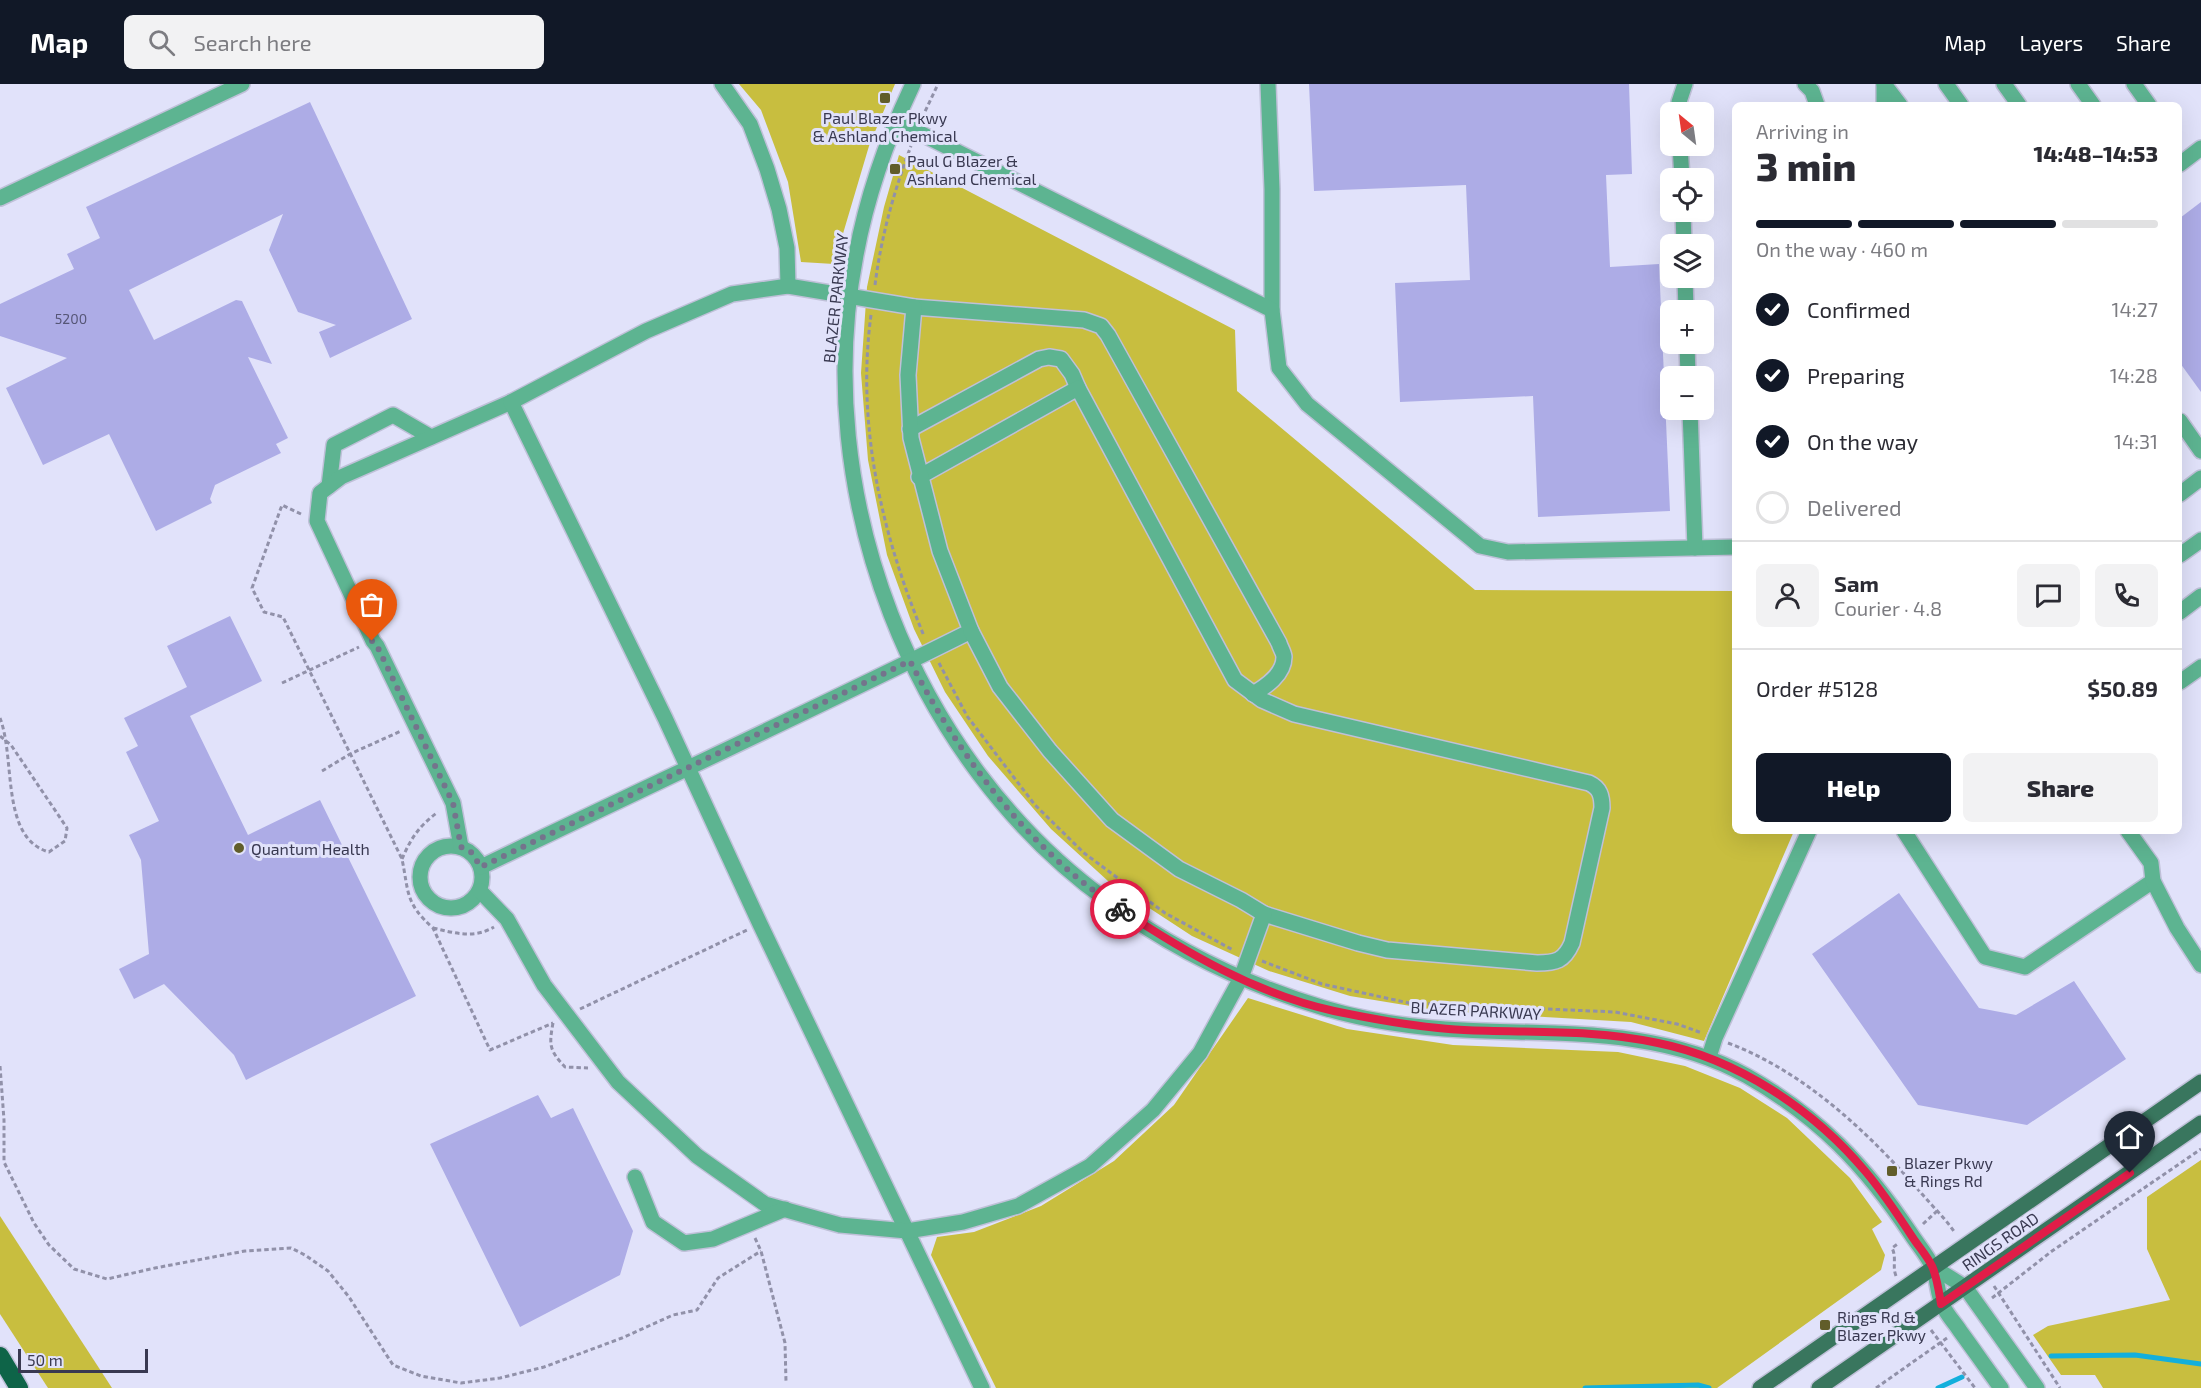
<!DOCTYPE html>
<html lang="en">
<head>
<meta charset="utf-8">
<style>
	:root { --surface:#fff; --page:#f2f2f3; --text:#2b2b33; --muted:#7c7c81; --line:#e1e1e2; --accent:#111827 }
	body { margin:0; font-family:"Exo 2",sans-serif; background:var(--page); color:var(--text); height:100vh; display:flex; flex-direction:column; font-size:22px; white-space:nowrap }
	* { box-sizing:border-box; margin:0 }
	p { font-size:20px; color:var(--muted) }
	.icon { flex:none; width:33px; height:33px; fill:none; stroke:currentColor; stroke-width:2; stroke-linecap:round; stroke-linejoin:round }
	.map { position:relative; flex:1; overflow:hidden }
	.side { position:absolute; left:1732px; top:18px; width:450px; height:732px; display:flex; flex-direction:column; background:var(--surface); border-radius:9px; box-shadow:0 6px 24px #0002 }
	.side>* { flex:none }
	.needle { width:39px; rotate:331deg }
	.buttons { position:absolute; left:1660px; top:18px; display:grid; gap:12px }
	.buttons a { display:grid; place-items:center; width:54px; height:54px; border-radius:9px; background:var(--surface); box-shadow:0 6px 24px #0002; font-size:30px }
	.scale { position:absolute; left:18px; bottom:15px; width:130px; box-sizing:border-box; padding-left:6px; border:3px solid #393951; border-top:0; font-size:16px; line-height:21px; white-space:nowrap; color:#393951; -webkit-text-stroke:4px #e1e2fa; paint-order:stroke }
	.pin { position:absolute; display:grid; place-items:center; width:51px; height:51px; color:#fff; margin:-62px -26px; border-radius:50% 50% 50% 0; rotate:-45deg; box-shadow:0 0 6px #0007 }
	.pin .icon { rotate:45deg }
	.courier { position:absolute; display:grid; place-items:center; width:60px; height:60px; margin:-30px; border:4px solid #e11d48; border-radius:50%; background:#fff; color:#222; box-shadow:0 2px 8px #0007 }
	.headline em { font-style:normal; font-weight:800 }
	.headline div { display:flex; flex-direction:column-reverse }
	.headline { display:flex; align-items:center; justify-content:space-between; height:102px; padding:0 24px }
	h1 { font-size:39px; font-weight:800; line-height:45px }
	.bar { display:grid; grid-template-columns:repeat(4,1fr); gap:9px 6px; align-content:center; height:72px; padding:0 24px }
	.bar i { height:8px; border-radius:4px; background:var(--line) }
	.bar .current { background:var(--accent) }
	.bar p { grid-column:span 4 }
	.line { display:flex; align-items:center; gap:15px; padding:0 24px; border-top:2px solid var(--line) }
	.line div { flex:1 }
	.round { display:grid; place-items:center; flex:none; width:63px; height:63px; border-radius:9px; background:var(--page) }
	ol { padding:0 24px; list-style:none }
	li { display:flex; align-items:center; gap:18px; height:66px }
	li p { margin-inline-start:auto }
	li .icon { padding:6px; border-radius:50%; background:var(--accent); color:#fff; stroke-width:4 }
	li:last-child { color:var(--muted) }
	li i { width:33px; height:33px; border:3px solid var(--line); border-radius:50% }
	.primary-button { display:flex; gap:12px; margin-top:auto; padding:12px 24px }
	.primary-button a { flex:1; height:69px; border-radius:9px; background:var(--accent); color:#fff; font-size:24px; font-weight:800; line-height:69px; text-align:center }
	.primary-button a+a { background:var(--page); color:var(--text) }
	header { display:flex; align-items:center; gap:36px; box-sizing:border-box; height:84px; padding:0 30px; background:var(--accent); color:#fff }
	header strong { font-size:28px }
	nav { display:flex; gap:33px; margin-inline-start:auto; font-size:21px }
	.search { width:420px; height:54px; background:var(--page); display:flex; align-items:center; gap:15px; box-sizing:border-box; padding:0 21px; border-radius:9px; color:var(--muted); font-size:22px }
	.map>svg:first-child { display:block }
	.green { fill:#c8be3f }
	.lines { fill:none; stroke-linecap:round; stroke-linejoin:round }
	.stream { stroke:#13afdc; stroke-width:5 }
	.building { fill:#adace6 }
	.minor-casing { stroke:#bfc0d8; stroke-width:18 }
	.major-casing { stroke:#bfc0d8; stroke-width:18 }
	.highway-casing { stroke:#bfc0d8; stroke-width:21 }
	.path { stroke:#9191a9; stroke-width:3; stroke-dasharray:4.5 3; stroke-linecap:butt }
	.minor { stroke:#5db491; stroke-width:15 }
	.major { stroke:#39765e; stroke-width:15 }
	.highway { stroke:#0e6448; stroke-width:18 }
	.done { stroke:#74748c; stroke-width:6; stroke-dasharray:0 10.8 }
	.route { stroke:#e11d48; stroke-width:8 }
	.poi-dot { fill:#615d2a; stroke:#e1e2fa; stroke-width:2 }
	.labels { text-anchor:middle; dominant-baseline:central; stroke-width:6; stroke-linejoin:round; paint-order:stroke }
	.number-label { font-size:14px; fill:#565676 }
	.poi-label { font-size:16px; fill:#393951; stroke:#e1e2fa; text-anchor:start }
	.street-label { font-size:16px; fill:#393951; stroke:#e1e2fa }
</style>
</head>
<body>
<header>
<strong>Map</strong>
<div class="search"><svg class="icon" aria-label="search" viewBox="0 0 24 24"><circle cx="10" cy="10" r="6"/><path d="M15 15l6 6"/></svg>Search here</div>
<nav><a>Map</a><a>Layers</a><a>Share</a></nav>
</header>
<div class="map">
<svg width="2201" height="1304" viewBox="0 0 2201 1304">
	<rect width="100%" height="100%" fill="#e1e2fa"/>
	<g class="green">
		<polygon points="739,0 895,0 869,62 834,180 801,178 788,98 761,26"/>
		<polygon points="899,71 1235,246 1237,307 1475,506 1735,507 1736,747 1794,747 1704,957 1631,938 1441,927 1350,912 1269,887 1192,852 1108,797 1051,745 988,672 945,608 914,545 887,471 868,376 861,289 867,203 884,123"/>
		<polygon points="1248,914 1347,945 1453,961 1618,968 1685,982 1740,1004 1787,1034 1850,1094 1882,1138 1872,1145 1885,1171 1881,1186 1717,1304 996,1304 931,1171 937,1153 974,1148 1041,1122 1114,1077 1174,1021"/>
		<polygon points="2201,1076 2201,1304 2103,1304 2095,1291 2061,1291 2033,1251 2048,1242 2170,1216 2147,1165 2147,1113"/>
		<polygon points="0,1132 112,1304 48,1304 0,1230"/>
	</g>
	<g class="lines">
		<g class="stream">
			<polyline points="2051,1272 2135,1271 2201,1280"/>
			<polyline points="1585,1304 1698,1301 1709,1304"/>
			<polyline points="1938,1304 1962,1293"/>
		</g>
	</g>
	<g class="building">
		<polygon points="1309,0 1629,0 1632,90 1606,91 1610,183 1659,180 1670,427 1538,433 1533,312 1400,318 1395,199 1470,196 1466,101 1314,107"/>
		<polygon points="310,18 412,235 330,274 319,248 336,241 298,228 269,166 283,130 129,206 154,256 236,216 242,217 272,280 248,273 288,354 276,360 281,369 215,401 210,415 212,419 156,447 109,350 43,381 6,304 67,274 0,252 0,220 74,185 67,170 100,154 86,123"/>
		<polygon points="2201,118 2201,308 2180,279 2180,134"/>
		<polygon points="230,532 262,597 190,632 248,751 320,716 416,912 246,996 234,971 164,900 134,915 119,885 149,870 141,776 129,751 159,737 126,668 138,662 124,634 187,603 167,562"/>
		<polygon points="1899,809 1979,924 2016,931 2074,897 2126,975 2027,1041 1918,1021 1812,870"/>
		<polygon points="538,1011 551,1034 573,1024 633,1147 620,1191 520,1243 430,1060"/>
	</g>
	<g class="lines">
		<g class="minor-casing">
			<g id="minor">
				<polyline points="722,0 750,40 767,85 779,125 787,164 788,202"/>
				<path d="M913,0c-26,55 -46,111 -57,171 -46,238 55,505 253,647 65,48 138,83 215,106 44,13 93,20 139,22 95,5 197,-3 284,46 72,41 118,89 164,158 7,11 17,22 22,34 5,12 4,26 10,38 4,9 12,17 17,25 14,19 27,38 41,57"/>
				<polyline points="1268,0 1272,105 1272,226"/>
				<polyline points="1805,0 1812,7 1817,21"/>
				<polyline points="1884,0 1900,21"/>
				<polyline points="1884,0 1884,21"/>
				<polyline points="1946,0 1961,21"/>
				<polyline points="2004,0 2019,21"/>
				<polyline points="2078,0 2093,21"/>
				<polyline points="2134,0 2149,21"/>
				<polyline points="1679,28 1679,18 1685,0"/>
				<polyline points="896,37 1272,226 1279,284 1307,320 1480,462 1508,468 1736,463"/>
				<polyline points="1680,62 1682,94"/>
				<polyline points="2180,80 2201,64"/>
				<polyline points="0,114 242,0"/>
				<polyline points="1683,128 1684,160"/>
				<polyline points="1685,194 1686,226"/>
				<path d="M914,223l170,13 17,6 7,9 171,308c1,4 5,10 5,14 0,18 -19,30 -31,37"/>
				<polyline points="1687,260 1688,292"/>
				<polyline points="1690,326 1695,464"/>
				<polyline points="2180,337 2201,367"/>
				<polyline points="910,345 1039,275 1049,273 1061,275 1072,290 1078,304"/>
				<path d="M919,393l159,-89 157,292 27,20 32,14 295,69c11,5 13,13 13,25l-30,135c-8,18 -16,20 -35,20l-150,-13 -29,-7 -94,-29"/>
				<polyline points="329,402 334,361 393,331 431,353"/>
				<polyline points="2180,410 2201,394"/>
				<polyline points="2180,471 2201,456"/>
				<polyline points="2180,528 2201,512"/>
				<polyline points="2180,598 2201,583"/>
				<polyline points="1904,747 1985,873 2025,883 2153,797"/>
				<polyline points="2128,747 2151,779 2153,797 2177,844 2201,881"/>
				<circle cx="451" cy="793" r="31"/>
				<polyline points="461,763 453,719 377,562 373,557 317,437 320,409 341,393 511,318"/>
				<path d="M481,783c163,-79 328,-155 490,-236l-31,-80 -29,-113 -3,-63 6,-68 -126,-21 -56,8 -86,37 -135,71 154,316 95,206 222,464"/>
				<polyline points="480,807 507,835 544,901 618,998 697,1072 765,1120 840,1141 907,1147 963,1138 1018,1122 1090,1082 1153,1026 1200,969 1241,894 1264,830 1241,816 1179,785 1112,736 1050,667 1000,603 971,547"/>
				<polyline points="1709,973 1715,954 1809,747"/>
				<polyline points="635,1093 653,1138 684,1159 713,1155 785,1125"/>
				<polyline points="1933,1183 1965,1203 2037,1304"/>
			</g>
		</g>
		<g class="major-casing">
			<g id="major">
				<polyline points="1760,1304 2201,998"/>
				<polyline points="1819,1304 2201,1039"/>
			</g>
		</g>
		<g class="highway-casing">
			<polyline id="highway" points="0,1272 19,1304"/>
		</g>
		<g class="path">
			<polyline points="922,34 938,0"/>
			<path d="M875,201c6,-48 19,-94 36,-139"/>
			<path d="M871,231c-15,110 11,220 53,321"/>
			<path d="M301,430l-19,-9 -30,83 12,24 19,5 119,242c7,34 3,44 31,69l57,122 63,-27"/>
			<polyline points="939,579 967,632 1035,721 1084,769 1165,829 1233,866"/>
			<polyline points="282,599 359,563"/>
			<path d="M0,634c16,42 0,120 49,134l16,-11 2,-13 -56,-83 -11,-9"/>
			<polyline points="322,687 350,670 401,647"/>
			<path d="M402,775c9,-21 17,-33 36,-47"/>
			<path d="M433,844c21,5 41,11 61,-1"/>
			<polyline points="1262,877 1322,900 1409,919 1615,928 1677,940 1702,949"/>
			<polyline points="580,925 747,846"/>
			<path d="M553,939c-4,22 -4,27 12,44l23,1"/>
			<path d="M1728,959c77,29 141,90 194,151 11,13 24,25 33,39"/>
			<polyline points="0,982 4,1036 4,1078 34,1139 49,1161 74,1185 107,1195 155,1184 245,1167 291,1164 305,1171 328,1187 349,1213 393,1281 421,1292 461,1299 500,1294 544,1283 622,1254 673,1231 697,1226 718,1194 761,1167"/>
			<polyline points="1923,1140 1937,1127"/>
			<polyline points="755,1154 761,1167 785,1259 786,1298"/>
			<path d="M1896,1192c-4,-10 1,-18 -4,-28l7,-5"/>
			<polyline points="1994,1202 2060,1304"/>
			<polyline points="1992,1214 2052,1167 2201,1065"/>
			<polyline points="1931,1246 1975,1304"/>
			<polyline points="1876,1304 1947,1254"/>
		</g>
		<use href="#minor" class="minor"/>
		<use href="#major" class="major"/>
		<use href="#highway" class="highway"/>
	</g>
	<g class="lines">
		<path class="done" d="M372,557l5,5 76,157 8,44 10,5 10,15 429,-206c49,95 120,190 210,248"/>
		<path class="route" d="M1120,825c65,43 136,85 214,102 43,9 86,17 130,19 64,3 130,-1 194,13 79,16 155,66 207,128 18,21 33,44 48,67 6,9 14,18 19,28 5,11 7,26 9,38l189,-131"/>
	</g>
	<g class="poi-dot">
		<rect x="879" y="8" width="12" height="12" rx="3"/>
		<rect x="889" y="79" width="12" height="12" rx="3"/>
		<circle cx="239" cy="764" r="6"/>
		<rect x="1886" y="1081" width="12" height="12" rx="3"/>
		<rect x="1819" y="1235" width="12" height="12" rx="3"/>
	</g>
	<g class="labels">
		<g class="number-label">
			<text x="71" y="234">5200</text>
		</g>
		<g class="poi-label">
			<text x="885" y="33" text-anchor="middle">Paul Blazer Pkwy<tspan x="885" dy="18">&amp; Ashland Chemical</tspan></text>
			<text x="907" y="76">Paul G Blazer &amp;<tspan x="907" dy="18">Ashland Chemical</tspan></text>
			<text x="251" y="764">Quantum Health</text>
			<text x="1904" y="1078">Blazer Pkwy<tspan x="1904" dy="18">&amp; Rings Rd</tspan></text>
			<text x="1837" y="1232">Rings Rd &amp;<tspan x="1837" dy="18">Blazer Pkwy</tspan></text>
		</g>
		<g class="street-label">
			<text transform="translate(835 214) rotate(-84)">BLAZER PARKWAY</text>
			<text transform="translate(1476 926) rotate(3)">BLAZER PARKWAY</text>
			<text transform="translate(2000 1157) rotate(-35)">RINGS ROAD</text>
		</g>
	</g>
</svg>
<div class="buttons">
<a><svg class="needle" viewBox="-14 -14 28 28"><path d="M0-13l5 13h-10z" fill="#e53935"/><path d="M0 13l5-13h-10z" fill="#7c7c81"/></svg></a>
<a><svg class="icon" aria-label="locate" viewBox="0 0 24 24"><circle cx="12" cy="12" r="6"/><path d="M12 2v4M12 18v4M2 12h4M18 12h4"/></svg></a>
<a><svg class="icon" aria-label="layers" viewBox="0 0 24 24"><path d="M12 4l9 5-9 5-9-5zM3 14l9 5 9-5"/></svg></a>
<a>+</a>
<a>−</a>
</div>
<div class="scale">50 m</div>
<div class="pin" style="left:372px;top:557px;background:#ea580c"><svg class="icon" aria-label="bag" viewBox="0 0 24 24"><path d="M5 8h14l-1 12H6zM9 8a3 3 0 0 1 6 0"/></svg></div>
<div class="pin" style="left:2130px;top:1089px;background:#1f2937"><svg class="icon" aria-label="home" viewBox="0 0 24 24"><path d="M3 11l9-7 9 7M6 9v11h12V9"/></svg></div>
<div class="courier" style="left:1120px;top:825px"><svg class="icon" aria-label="bike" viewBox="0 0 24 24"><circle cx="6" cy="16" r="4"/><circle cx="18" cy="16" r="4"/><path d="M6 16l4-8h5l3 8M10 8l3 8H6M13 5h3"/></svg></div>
<section class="side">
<div class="headline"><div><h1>3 min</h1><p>Arriving in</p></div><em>14:48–14:53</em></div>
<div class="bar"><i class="current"></i><i class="current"></i><i class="current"></i><i></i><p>On the way · 460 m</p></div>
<ol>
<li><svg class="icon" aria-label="check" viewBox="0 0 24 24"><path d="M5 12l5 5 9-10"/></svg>Confirmed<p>14:27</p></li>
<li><svg class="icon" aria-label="check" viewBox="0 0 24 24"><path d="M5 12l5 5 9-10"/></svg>Preparing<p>14:28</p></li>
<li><svg class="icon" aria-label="check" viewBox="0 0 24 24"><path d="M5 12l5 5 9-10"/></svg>On the way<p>14:31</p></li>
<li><i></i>Delivered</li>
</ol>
<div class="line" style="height:108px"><a class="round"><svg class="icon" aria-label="person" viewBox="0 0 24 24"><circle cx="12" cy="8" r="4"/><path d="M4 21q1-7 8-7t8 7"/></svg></a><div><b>Sam</b><p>Courier · 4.8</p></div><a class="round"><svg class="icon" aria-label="chat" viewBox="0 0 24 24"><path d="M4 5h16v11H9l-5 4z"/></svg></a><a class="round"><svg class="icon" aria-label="phone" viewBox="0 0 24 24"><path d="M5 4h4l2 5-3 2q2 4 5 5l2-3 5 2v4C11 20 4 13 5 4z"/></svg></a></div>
<div class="line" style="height:78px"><div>Order #5128</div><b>$50.89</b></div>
<div class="primary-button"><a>Help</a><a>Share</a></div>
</section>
</div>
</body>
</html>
